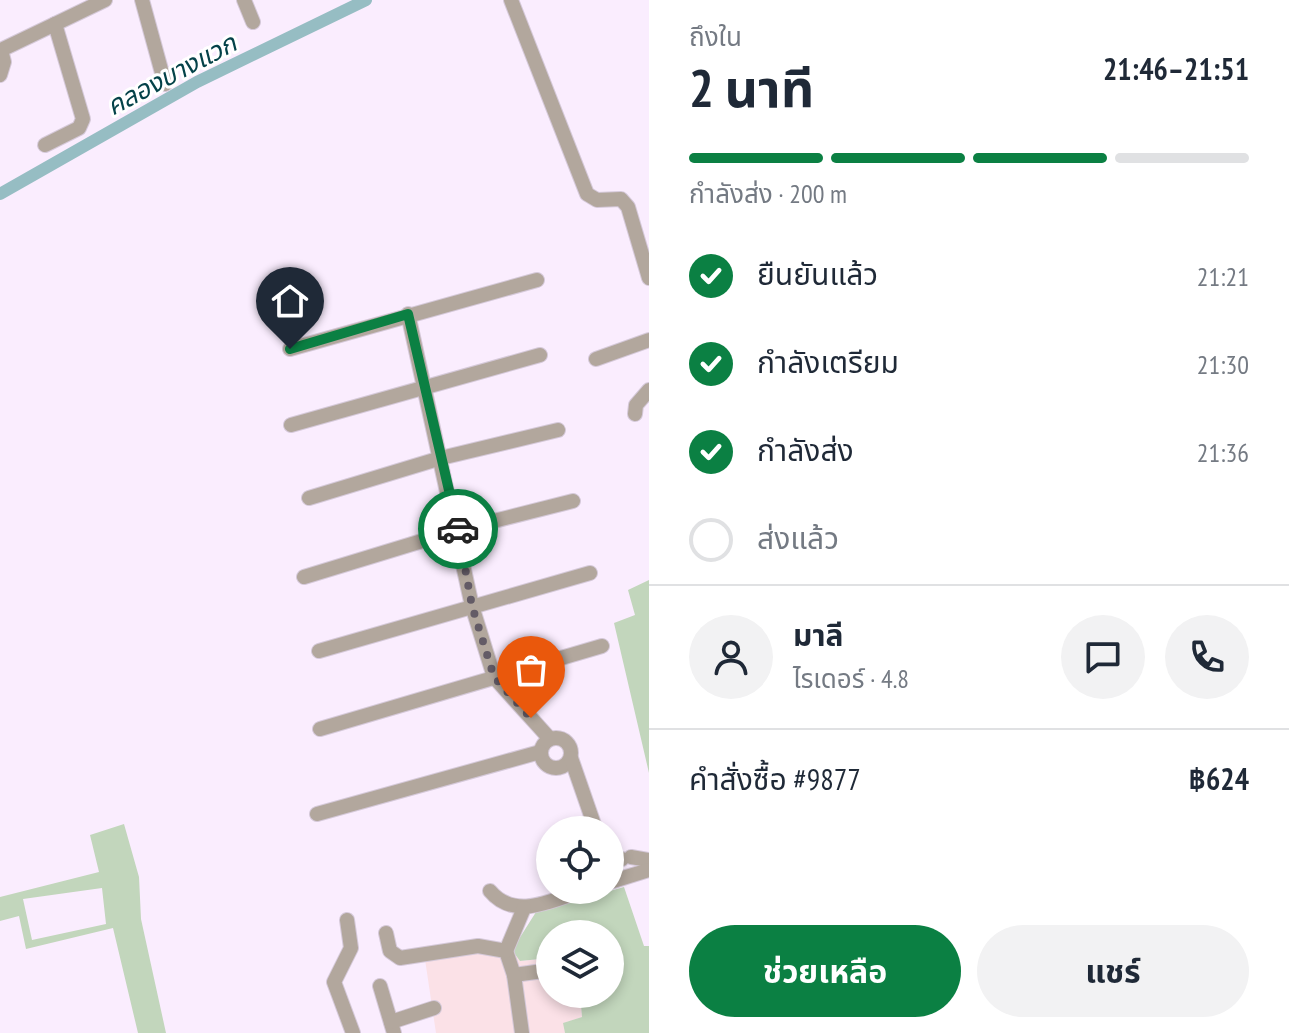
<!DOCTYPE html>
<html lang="th">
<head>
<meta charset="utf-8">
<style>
	:root { --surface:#fff; --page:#f2f2f3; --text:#1f2937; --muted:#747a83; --line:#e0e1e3; --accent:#0b8043 }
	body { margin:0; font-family:"PT Sans Narrow","Noto Sans Thai",sans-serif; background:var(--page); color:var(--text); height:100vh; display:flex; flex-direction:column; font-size:30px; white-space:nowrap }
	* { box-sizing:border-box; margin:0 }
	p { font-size:26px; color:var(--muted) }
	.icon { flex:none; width:44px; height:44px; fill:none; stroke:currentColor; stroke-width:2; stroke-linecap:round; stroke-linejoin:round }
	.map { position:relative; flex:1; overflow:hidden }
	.drawer { display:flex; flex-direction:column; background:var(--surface); width:640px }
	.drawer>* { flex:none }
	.controls { position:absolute; left:536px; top:816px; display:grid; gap:16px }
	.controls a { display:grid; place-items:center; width:88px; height:88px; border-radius:50%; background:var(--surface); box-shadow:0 4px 12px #0003; font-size:40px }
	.pin { position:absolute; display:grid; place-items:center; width:68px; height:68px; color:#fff; margin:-82px -34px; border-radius:50% 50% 50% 0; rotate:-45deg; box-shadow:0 0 8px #0007 }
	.pin .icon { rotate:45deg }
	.courier { position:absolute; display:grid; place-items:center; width:80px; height:80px; margin:-40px; border:6px solid #0b8043; border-radius:50%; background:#fff; color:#222; box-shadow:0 2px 10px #0007 }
	.summary em { font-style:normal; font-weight:700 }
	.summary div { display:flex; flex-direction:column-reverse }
	.summary { display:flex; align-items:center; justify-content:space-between; height:136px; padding:0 40px }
	h1 { font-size:52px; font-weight:700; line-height:60px }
	.bar { display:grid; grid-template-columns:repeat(4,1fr); gap:12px 8px; align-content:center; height:96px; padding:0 40px }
	.bar i { height:10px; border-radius:6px; background:var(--line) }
	.bar .selected { background:var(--accent) }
	.bar p { grid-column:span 4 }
	.line { display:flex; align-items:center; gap:20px; padding:0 40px; border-top:2px solid var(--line) }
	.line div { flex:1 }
	.round { display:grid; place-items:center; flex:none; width:84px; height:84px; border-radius:42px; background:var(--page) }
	ol { padding:0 40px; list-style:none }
	li { display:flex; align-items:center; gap:24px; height:88px }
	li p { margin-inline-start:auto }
	li .icon { padding:8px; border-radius:50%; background:var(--accent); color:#fff; stroke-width:4 }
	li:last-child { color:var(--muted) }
	li i { width:44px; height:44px; border:4px solid var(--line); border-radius:50% }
	.action { display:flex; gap:16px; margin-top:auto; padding:16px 40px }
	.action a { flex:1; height:92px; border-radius:48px; background:var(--accent); color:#fff; font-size:32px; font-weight:700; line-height:92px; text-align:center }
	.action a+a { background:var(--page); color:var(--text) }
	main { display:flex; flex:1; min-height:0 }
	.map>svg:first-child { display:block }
	.industrial { fill:#fbe1e7 }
	.green { fill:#c2d6bc; fill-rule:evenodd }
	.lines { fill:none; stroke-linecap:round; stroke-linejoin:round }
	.canal { stroke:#96bdc3; stroke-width:12 }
	.minor-casing { stroke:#d5c9d9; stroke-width:16 }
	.minor { stroke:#b2a79d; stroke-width:14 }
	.done { stroke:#635b66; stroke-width:8; stroke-dasharray:0 14.4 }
	.route { stroke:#0b8043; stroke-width:10 }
	.labels { text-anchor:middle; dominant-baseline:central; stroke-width:6; stroke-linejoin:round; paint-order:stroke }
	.water-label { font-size:26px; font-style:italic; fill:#044249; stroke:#fff }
</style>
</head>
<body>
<main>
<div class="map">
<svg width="649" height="1033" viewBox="0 0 649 1033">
	<rect width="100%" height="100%" fill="#faedfe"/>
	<polygon class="industrial" points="506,942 521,961 550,958 550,994 580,994 582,1017 564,1023 565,1033 436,1033 423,946"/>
	<g class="green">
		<polygon points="649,580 649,773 614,623 635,615 628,590"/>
		<path d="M124,824l15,53 2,42 25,114h-28l-25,-105 -87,21 -7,-33 -19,5v-24l99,-25 -9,-37zM102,888l4,36 -74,16 -9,-41z"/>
		<polygon points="624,887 644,946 649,946 649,1033 565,1033 563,1023 582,1017 580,994 610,994 610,934 550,934 550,958 520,961 512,950 536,912"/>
	</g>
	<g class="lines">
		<polyline class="canal" points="0,194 197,82 366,0"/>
		<g class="minor-casing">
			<g id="minor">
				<polyline points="142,0 165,84"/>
				<polyline points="244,0 253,22"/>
				<polyline points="511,0 587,194 597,200 621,199 628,207 649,278"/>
				<polyline points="0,75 4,62 1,50 105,0"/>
				<polyline points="45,145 79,128 83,119 55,24"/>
				<polyline points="408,314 472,606 494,677 550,739"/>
				<polyline points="290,349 537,280"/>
				<polyline points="596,359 649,340"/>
				<polyline points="635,414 636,405 649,390"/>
				<polyline points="291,425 540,355"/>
				<polyline points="309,498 441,458 558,430"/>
				<polyline points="304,577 458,530 573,501"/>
				<polyline points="319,651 590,573"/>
				<polyline points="320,729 602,646"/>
				<circle cx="556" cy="753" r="15"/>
				<polyline points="571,758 596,830"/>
				<polyline points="317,814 540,752"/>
				<polyline points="610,857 622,859"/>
				<polyline points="631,857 649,860"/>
				<polyline points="610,882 649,870"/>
				<path d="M490,891c25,30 62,9 94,-1"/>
				<polyline points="347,920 351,948 334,982 353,1033"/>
				<polyline points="386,933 390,951 400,958 478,946 506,951 514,975 550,970"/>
				<polyline points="506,951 524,908"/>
				<polyline points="514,975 522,1033"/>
				<polyline points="380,986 394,1033"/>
				<polyline points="391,1022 434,1008"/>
			</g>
		</g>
		<use href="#minor" class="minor"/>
	</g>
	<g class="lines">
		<polyline class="done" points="458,529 472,606 494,677 531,718"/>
		<polyline class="route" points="290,349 408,314 458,529"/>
	</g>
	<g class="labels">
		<g class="water-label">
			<text transform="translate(171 74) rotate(-28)">คลองบางแวก</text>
		</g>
	</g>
</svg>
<div class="controls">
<a><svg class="icon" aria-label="locate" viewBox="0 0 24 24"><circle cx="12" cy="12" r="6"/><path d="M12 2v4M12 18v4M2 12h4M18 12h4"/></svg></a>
<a><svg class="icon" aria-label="layers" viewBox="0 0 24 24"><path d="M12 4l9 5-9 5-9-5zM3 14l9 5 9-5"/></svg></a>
</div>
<div class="pin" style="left:531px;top:718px;background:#ea580c"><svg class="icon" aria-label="bag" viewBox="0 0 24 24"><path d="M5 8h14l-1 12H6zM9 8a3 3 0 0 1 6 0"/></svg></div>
<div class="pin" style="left:290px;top:349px;background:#1f2937"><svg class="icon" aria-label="home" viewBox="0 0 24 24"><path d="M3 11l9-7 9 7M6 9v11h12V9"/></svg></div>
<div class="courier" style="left:458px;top:529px"><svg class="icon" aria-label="car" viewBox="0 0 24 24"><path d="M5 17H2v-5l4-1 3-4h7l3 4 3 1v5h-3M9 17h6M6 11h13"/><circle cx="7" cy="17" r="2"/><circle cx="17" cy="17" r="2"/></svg></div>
</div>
<section class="drawer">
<div class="summary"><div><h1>2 นาที</h1><p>ถึงใน</p></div><em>21:46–21:51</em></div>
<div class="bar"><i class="selected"></i><i class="selected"></i><i class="selected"></i><i></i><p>กำลังส่ง · 200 m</p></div>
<ol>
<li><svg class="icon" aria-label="check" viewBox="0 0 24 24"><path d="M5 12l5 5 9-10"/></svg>ยืนยันแล้ว<p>21:21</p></li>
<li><svg class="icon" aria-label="check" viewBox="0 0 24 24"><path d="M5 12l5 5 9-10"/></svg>กำลังเตรียม<p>21:30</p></li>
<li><svg class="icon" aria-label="check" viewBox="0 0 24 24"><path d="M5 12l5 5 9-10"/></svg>กำลังส่ง<p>21:36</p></li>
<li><i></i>ส่งแล้ว</li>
</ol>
<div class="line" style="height:144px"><a class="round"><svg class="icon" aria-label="person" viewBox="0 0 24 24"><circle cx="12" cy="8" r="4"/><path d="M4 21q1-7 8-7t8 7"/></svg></a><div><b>มาลี</b><p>ไรเดอร์ · 4.8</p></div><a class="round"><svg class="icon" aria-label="chat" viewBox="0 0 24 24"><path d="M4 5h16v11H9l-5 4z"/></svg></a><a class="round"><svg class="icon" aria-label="phone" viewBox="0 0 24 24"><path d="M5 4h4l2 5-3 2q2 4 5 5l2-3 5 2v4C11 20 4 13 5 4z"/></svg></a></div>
<div class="line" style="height:104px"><div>คำสั่งซื้อ #9877</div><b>฿624</b></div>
<div class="action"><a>ช่วยเหลือ</a><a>แชร์</a></div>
</section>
</main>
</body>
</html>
